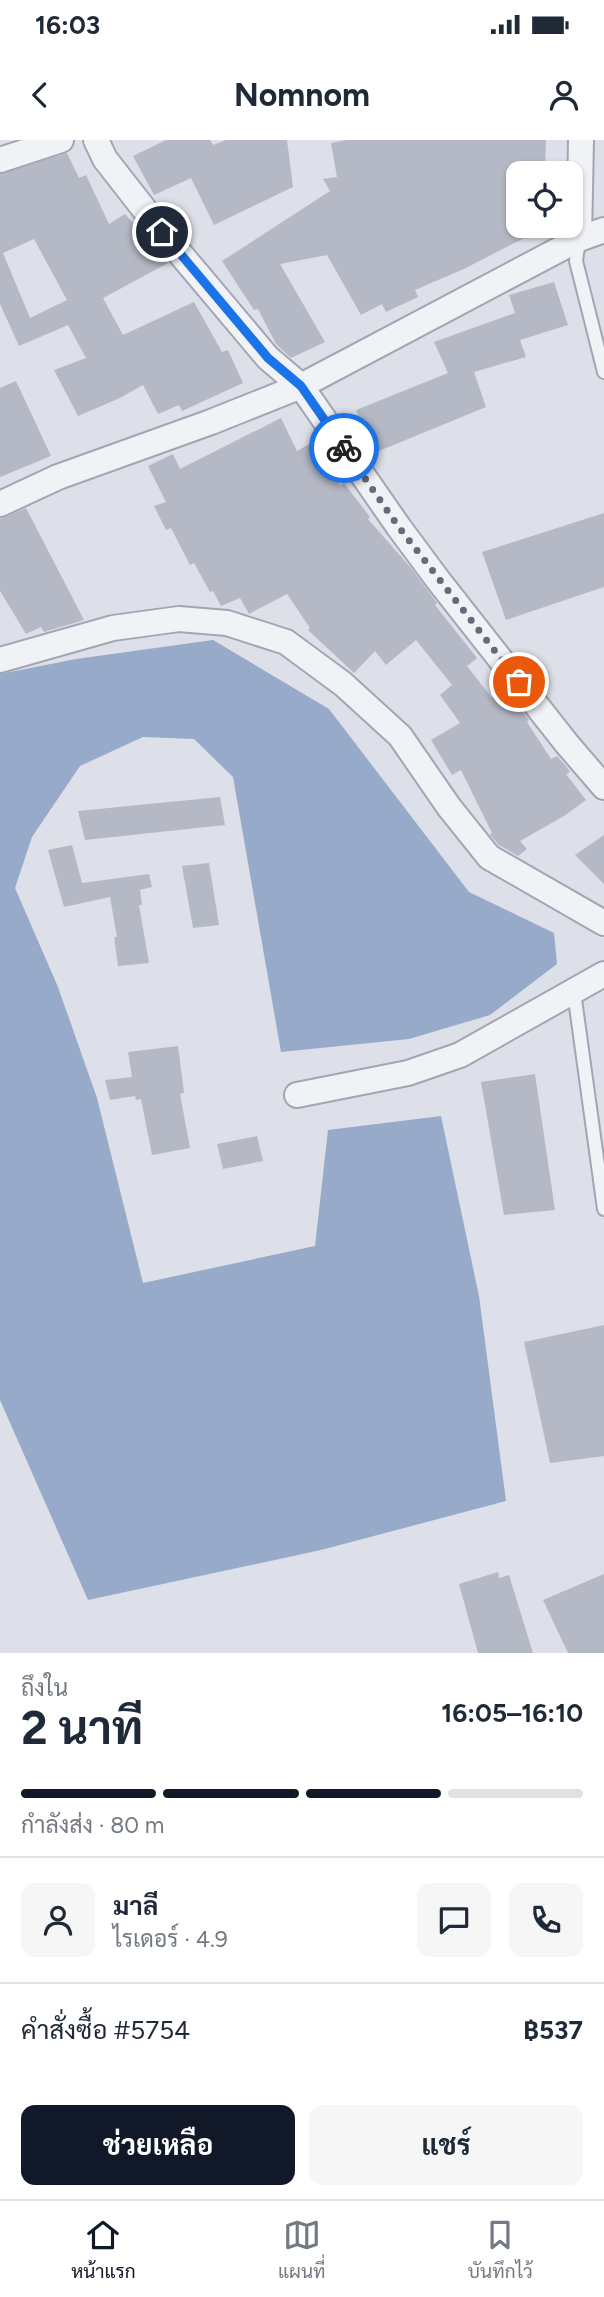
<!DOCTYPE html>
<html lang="th">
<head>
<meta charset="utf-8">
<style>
	:root { --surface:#fff; --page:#f6f6f7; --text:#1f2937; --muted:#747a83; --line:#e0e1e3; --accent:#111827 }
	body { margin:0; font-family:Figtree,Sarabun,sans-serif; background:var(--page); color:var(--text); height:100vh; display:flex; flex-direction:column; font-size:26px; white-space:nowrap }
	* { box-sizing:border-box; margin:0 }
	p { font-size:23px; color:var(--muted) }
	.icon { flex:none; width:38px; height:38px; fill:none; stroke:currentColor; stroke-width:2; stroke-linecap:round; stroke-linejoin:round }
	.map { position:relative; height:1513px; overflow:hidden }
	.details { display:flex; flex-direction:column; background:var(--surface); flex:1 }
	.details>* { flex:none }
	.fabs { position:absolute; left:506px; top:21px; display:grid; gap:14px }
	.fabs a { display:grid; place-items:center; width:77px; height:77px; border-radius:14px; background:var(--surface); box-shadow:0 2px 5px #0004; font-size:35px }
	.pin { position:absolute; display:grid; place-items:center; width:60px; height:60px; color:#fff; margin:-30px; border:4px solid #fff; border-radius:50%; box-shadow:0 2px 7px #0007 }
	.courier { position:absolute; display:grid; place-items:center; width:70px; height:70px; margin:-35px; border:5px solid #1a73e8; border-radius:50%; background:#fff; color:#222; box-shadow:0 2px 9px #0007 }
	.summary em { font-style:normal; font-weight:700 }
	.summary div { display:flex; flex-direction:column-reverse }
	.summary { display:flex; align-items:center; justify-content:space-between; height:119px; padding:0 21px }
	h1 { font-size:46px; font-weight:700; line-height:52px }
	.bar { display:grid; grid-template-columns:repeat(4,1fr); gap:10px 7px; align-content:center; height:84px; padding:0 21px }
	.bar i { height:9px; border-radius:5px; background:var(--line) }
	.bar .on { background:var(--accent) }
	.bar p { grid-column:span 4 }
	.line { display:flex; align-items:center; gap:18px; padding:0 21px; border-top:2px solid var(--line) }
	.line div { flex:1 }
	.round { display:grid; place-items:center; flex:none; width:74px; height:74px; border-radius:14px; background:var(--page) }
	.primary-button { display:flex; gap:14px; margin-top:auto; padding:14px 21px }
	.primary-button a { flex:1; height:80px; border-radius:14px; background:var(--accent); color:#fff; font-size:28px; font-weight:700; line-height:80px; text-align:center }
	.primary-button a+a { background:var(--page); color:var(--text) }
	.status { display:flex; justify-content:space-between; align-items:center; height:49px; padding:0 35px; background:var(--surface); direction:ltr }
	.status svg { height:19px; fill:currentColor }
	header { display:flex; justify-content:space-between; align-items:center; height:91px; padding:0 21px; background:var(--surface); font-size:32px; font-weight:700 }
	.menu { display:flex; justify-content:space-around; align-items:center; height:98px; border-top:2px solid var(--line); background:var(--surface); font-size:19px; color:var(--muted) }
	.menu a { display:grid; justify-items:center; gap:4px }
	.menu .on { color:var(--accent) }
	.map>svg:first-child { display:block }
	.water { fill:#97aaca }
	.building { fill:#b5b9c5; fill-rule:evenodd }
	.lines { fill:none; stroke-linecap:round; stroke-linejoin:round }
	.service-casing { stroke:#a2a6b2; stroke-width:16 }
	.minor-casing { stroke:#a2a6b2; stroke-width:28 }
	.service { stroke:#f0f2f6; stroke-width:12 }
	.minor { stroke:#f0f2f6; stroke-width:24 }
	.done { stroke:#666b7a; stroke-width:7; stroke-dasharray:0 12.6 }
	.route { stroke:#1a73e8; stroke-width:9 }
</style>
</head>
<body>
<div class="status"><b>16:03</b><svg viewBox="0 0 49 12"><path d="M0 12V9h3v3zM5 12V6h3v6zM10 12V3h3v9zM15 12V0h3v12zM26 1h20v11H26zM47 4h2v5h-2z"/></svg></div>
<header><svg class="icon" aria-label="back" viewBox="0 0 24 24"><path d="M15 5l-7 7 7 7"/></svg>Nomnom<svg class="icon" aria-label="person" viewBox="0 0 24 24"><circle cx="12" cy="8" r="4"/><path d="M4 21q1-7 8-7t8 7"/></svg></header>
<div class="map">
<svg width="604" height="1513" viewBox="0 0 604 1513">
	<rect width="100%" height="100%" fill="#dde0e8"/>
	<polygon class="water" points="213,500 329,569 469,752 554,793 557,824 490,875 409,899 281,912 233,637 194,599 143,597 80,626 32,697 15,748 58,847 97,958 143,1143 315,1106 328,990 441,976 479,1156 506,1361 321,1410 88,1460 0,1260 0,534 76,519"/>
	<g class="building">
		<polygon points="166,0 210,0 213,5 226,0 287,0 293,47 214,85 191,38 154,55 133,16"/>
		<polygon points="347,0 546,0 545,33 518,33 518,86 547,86 466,128 415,150 418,157 386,172 382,164 361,175 327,115 280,124 325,202 291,218 276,204 258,169 254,170 222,121 330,51 323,39 337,37 331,3"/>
		<path d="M67,13l12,25 7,-3 23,49 16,-10 43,49 -65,35 20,37 71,-33 28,50 6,-2 15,33 -61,28 -3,-6 -21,9 -15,-29 -23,13 -42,18 -24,-46 32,-12 -18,-33 -49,21 -19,-42v-130zM34,99l33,61 -37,18 -27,-65z"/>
		<polygon points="554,142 568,185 520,200 526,217 474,232 486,267 374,313 356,270 448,233 434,202 515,173 509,155"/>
		<polygon points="16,241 51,316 0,337 0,248"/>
		<polygon points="281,278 297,311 311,303 340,345 344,343 370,377 368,379 411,428 437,463 435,465 477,518 467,526 492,558 504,548 529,580 527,582 551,619 557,616 566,626 570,632 566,634 586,660 564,676 520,701 527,709 518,716 499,705 490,695 492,693 461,630 452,635 431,600 460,583 440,555 452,545 416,500 386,525 375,511 354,533 308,490 310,488 287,454 249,474 240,458 221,466 213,451 210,452 194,423 190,425 171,388 166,390 154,366 166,362 148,326 173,314 180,329"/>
		<polygon points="26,368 84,480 44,492 41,487 26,494 0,451 0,379"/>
		<polygon points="604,373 604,447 506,480 482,412"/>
		<polygon points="220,657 225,685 85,700 78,671"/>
		<polygon points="604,695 604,744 575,715"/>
		<polygon points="72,705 82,743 149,734 152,747 140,750 142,765 139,765 149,823 118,826 114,797 117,797 110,757 64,767 48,710"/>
		<polygon points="209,723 219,785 193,788 182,726"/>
		<polygon points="178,906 184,953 180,954 190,1008 152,1015 141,959 136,960 135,956 110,960 105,940 132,937 128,912"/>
		<polygon points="535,934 555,1070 504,1075 481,942"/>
		<polygon points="257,996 263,1021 223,1029 217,1004"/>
		<polygon points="604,1185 604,1316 550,1323 524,1202"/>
		<polygon points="498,1432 499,1438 509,1435 533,1513 478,1513 459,1444"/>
		<polygon points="604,1434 604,1513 568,1513 543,1460"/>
	</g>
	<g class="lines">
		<g class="service-casing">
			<g id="service">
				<polyline points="579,100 576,121 604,232"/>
				<polyline points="574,852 604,1069"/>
			</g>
		</g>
		<g class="minor-casing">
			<g id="minor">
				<polyline points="96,0 105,19 162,92 268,218 301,246 398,386 438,440 567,604 604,647"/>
				<polyline points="0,20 61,0"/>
				<polyline points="579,99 581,0"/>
				<polyline points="0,364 58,337 211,282 301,246 579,99 604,90"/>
				<polyline points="0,520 113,488 179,479 227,483 286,502 343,544 400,596 449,667 489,717 604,783"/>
				<polyline points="297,955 408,933 460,915 604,834"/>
			</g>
		</g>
		<use href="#service" class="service"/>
		<use href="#minor" class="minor"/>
	</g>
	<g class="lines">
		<polyline class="done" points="344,308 398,386 519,542"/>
		<polyline class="route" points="162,92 268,218 301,246 344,308"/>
	</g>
</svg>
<div class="fabs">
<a><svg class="icon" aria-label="locate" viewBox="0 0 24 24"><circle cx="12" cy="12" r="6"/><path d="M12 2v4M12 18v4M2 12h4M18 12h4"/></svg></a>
</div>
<div class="pin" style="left:519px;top:542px;background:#ea580c"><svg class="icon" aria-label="bag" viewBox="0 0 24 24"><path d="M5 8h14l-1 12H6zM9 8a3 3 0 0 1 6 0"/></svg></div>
<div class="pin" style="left:162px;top:92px;background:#1f2937"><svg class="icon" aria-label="home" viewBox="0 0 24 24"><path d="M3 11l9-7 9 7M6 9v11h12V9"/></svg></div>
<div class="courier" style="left:344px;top:308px"><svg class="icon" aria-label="bike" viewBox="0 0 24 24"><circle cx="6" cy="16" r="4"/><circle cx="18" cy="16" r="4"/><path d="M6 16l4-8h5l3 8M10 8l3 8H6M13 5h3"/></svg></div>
</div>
<section class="details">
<div class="summary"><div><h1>2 นาที</h1><p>ถึงใน</p></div><em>16:05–16:10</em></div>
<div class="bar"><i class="on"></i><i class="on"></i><i class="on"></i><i></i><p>กำลังส่ง · 80 m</p></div>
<div class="line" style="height:126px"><a class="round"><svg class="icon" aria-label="person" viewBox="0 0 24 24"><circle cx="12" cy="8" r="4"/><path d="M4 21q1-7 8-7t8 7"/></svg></a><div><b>มาลี</b><p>ไรเดอร์ · 4.9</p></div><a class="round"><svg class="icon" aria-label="chat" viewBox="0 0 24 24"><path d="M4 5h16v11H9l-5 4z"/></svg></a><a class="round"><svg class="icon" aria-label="phone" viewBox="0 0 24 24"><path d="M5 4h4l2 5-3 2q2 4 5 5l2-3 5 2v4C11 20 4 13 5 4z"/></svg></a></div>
<div class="line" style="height:91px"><div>คำสั่งซื้อ #5754</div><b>฿537</b></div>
<div class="primary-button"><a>ช่วยเหลือ</a><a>แชร์</a></div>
</section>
<nav class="menu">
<a class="on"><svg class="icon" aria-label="home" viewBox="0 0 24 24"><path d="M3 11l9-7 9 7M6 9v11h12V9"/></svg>หน้าแรก</a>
<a><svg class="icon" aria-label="map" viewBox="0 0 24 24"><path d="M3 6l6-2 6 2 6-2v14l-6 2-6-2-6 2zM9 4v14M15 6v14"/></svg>แผนที่</a>
<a><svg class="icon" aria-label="saved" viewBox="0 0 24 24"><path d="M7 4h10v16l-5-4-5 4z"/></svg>บันทึกไว้</a>
</nav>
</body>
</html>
